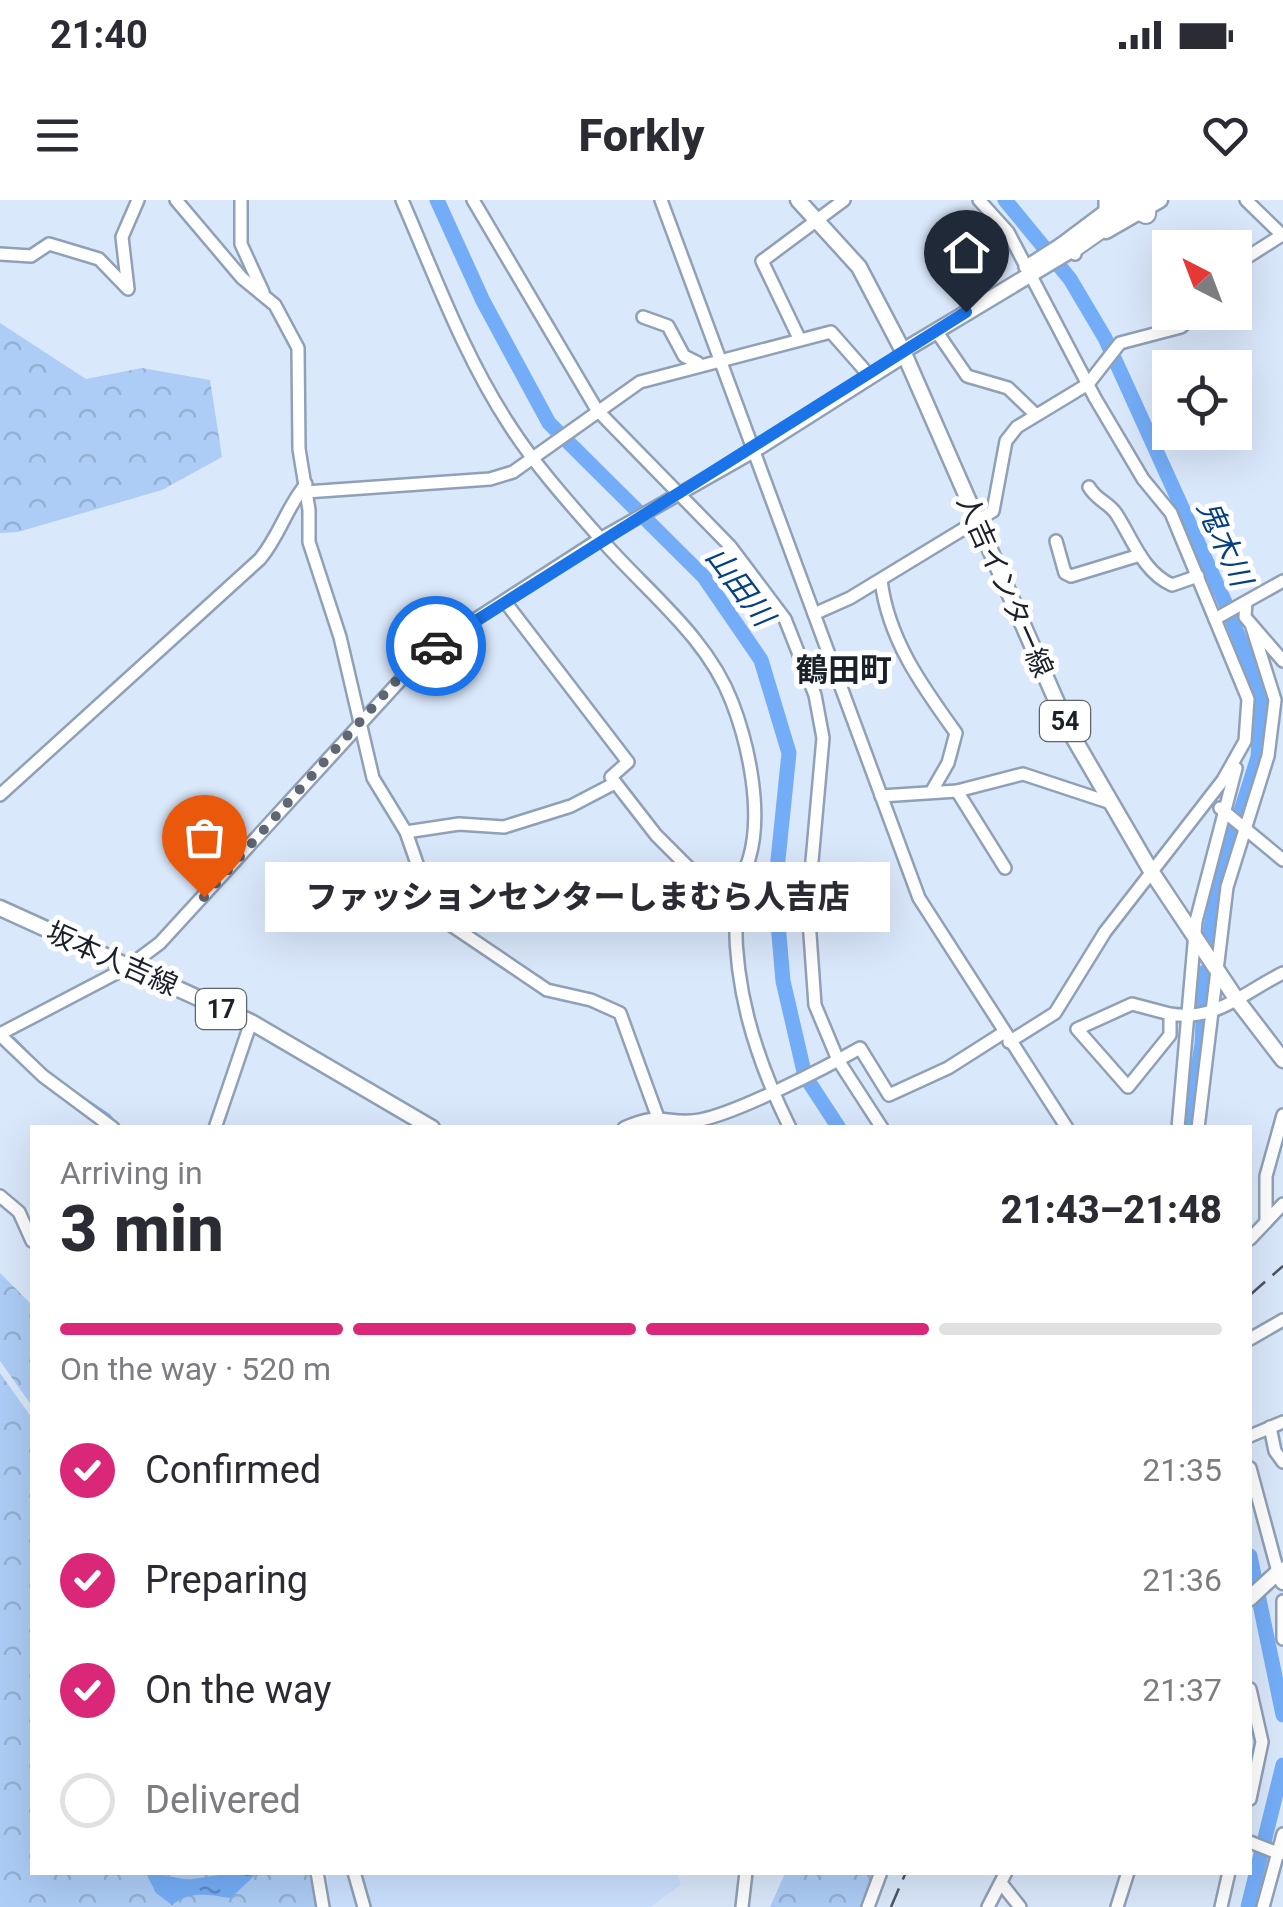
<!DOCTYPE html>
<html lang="en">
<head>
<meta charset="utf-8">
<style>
	:root { --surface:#fff; --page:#f2f2f3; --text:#2b2b33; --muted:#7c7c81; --line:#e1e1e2; --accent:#db2777 }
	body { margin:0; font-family:Roboto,"Noto Sans JP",sans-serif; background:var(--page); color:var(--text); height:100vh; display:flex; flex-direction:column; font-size:38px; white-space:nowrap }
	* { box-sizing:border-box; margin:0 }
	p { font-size:32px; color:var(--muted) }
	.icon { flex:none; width:55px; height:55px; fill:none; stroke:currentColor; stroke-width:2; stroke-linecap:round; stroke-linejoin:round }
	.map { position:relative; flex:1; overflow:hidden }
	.panel { position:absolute; left:30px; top:925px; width:1222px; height:750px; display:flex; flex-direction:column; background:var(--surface); border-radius:0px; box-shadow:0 10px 40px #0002 }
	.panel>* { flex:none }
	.needle { width:65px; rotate:318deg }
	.fabs { position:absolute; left:1152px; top:30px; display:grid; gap:20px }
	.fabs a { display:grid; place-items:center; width:100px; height:100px; border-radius:0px; background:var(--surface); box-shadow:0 10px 40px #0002; font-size:50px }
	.pin { position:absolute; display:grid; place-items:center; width:85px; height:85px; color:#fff; margin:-102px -42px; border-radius:50% 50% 50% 0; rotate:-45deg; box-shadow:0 0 10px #0007 }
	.pin .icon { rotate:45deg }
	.courier { position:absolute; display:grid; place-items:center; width:100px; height:100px; margin:-50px; border:8px solid #1a73e8; border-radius:50%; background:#fff; color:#222; box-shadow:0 2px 12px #0007 }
	.bubble { position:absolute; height:70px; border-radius:0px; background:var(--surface); box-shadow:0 10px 40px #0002; font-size:32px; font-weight:800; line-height:70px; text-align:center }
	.headline em { font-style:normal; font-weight:800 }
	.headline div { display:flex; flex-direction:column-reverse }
	.headline { display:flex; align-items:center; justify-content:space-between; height:170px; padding:0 30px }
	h1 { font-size:65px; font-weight:800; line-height:75px }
	.bar { display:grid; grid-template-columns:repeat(4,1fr); gap:15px 10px; align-content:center; height:120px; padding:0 30px }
	.bar i { height:12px; border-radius:8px; background:var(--line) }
	.bar .on { background:var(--accent) }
	.bar p { grid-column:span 4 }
	ol { padding:0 30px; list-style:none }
	li { display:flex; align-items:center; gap:30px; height:110px }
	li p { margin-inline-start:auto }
	li .icon { padding:10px; border-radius:50%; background:var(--accent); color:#fff; stroke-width:4 }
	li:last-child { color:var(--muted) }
	li i { width:55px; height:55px; border:5px solid var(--line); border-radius:50% }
	.status { display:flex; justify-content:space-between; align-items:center; height:70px; padding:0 50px; background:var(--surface); direction:ltr }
	.status svg { height:28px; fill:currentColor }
	header { display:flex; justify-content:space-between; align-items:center; height:130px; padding:0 30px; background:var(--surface); font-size:45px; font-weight:800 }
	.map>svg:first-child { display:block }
	.built { fill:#cbe1ff }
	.forest { fill:url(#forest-crowns) }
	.water { fill:url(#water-ripples) }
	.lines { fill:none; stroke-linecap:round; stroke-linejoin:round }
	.stream { stroke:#74adf7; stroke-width:2.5 }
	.river { stroke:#74adf7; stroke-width:15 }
	.minor-casing { stroke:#90a0b6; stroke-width:16 }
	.major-casing { stroke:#90a0b6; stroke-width:19 }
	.highway-casing { stroke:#90a0b6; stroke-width:22 }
	.minor { stroke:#fff; stroke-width:11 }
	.major { stroke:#fff; stroke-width:14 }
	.highway { stroke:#fff; stroke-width:18 }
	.rail { stroke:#4d5560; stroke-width:2.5; stroke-dasharray:20 10; stroke-linecap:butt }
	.done { stroke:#5e6773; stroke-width:10; stroke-dasharray:0 18 }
	.route { stroke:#1a73e8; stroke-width:12 }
	.labels { text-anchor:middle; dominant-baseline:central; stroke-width:10; stroke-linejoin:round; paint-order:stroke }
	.shield { fill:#fff; stroke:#5f646a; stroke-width:2.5 }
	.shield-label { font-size:25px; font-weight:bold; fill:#1b212a }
	.street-label { font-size:28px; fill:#1b212a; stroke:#fff }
	.water-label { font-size:30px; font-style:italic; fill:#054182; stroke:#fff }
	.quarter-label { font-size:32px; font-weight:bold; fill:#1b212a; stroke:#fff }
</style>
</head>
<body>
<div class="status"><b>21:40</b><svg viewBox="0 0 49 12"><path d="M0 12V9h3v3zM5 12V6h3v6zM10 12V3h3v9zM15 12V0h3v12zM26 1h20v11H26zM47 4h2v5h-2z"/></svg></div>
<header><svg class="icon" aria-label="menu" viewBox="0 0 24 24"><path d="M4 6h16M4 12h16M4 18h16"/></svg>Forkly<svg class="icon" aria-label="heart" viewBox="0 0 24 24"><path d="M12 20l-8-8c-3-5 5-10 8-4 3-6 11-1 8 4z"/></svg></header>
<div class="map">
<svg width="1283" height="1707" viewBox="0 0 1283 1707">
	<defs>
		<pattern id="forest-crowns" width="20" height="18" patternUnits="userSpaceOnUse" patternTransform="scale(2.5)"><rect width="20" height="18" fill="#adcdf6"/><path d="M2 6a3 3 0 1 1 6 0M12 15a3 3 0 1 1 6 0" fill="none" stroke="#94b0d3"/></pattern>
		<pattern id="water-ripples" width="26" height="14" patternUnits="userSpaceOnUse" patternTransform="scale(2.5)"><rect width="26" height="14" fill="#74adf7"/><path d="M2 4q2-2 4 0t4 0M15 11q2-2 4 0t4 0" fill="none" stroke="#5e8cc8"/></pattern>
	</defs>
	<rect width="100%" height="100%" fill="#dae8fb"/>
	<polygon class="built" points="677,1672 681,1685 650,1707 330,1707 328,1702 328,1673"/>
	<g class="forest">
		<polygon points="0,123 86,179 142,168 210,180 222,257 162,290 18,332 0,333"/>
		<polygon points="0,1073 32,1105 32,1206 0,1161"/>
		<polygon points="0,1173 32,1218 32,1672 313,1673 319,1707 0,1707"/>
		<polygon points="785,1673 877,1673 864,1707 770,1707"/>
	</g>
	<path class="water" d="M146,1673c15,-1 34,8 47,6 22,-3 41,-7 64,-6l-26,25c-23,-3 -40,-8 -59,7l-16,-12z"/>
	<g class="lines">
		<g class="stream">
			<polyline points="14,838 48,873"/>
			<polyline points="67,887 109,915 120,928"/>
		</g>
		<g class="river">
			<polyline points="437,0 483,101 549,223 704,377 761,460 789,553 775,689 783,781 805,876 839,928"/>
			<polyline points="1005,0 1070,79 1105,138 1224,400 1262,495 1258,557 1223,668 1208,741"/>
			<polyline points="1188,928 1202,844 1205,772"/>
			<polyline points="1250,1356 1283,1515"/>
			<polyline points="1248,1707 1283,1565"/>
		</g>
		<g class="minor-casing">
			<g id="minor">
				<polyline points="176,0 242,78 275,105 298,148 299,249 309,310 309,342 340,437 373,578 406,632 429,698 445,721 547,790 591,800 620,813 657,915 656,928"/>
				<polyline points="241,0 241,44 263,92"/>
				<path d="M402,0c33,76 62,156 108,226 25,39 59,77 90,112 45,52 107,98 132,164 17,44 31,111 17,157 -5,15 -12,26 -13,43 -4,81 18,153 54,226"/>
				<polyline points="473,0 597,210 730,346 785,419 815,495 823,538 808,706 815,805 838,860 882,928"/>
				<polyline points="661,0 919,698 1067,928"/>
				<polyline points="979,0 1008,32 1095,198 1143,279 1171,313 1248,499 1245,541 1223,580 1105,732 1055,813 1009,842"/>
				<polyline points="1246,0 1283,36"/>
				<polyline points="0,54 31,56 49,44 99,59 128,89 122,37 138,0"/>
				<polyline points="1075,54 1061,44 1105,11 1105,0"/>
				<polyline points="1235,65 1282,35"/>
				<polyline points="1025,67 1061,44"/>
				<polyline points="643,117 668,126 684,156 698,163"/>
				<polyline points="939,135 967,176 1008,188 1035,214"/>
				<polyline points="799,138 762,61 844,0"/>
				<path d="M1089,287c7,13 21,16 28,28 16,25 26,57 55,70l26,-9"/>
				<polyline points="306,292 490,279 513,272 640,182 831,132 868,174"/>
				<polyline points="1056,341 1065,373 1071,376 1140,355"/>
				<path d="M881,380c7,59 41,106 75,153l-8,30 -15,26"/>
				<polyline points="1246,402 1245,417 1283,461"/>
				<polyline points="506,403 628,562 611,577 656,635 718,697 736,705"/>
				<polyline points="814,414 850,398 993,311 1006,241 1017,227 1088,184 1120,143 1181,127 1198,112"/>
				<polyline points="1215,419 1283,381"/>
				<polyline points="957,591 1005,668"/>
				<path d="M0,595l260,-236c20,-24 26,-51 46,-75"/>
				<polyline points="881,596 957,591 1023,574 1111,603"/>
				<polyline points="1220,608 1283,660"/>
				<polyline points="406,632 459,624 504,627 571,606 615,583"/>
				<path d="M1170,814l-38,-10 -55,25 51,58 42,-52v-21c46,8 74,-22 113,-41"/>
				<polyline points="0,834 128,767 160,743 428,450 600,339 760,248 905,156"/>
				<polyline points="0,835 43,876 113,928"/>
				<polyline points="215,928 251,822"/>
				<path d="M624,928c39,-18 44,-2 76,-8 37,-7 125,-52 160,-72l29,47 59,-27 55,-35"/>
				<polyline points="1178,928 1196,721 1236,568"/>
				<polyline points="1198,928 1227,687 1268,556 1275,500 1252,427"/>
				<polyline points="0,996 19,1012 32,1041"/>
				<polyline points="1266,1022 1266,976 1283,915"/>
				<polyline points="1250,1039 1283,1004"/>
				<polyline points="1250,1139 1283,1120"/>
				<polyline points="1270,1227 1275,1251 1283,1262"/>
				<polyline points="1250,1236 1283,1222"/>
				<polyline points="1250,1268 1278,1372 1283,1368"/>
				<polyline points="1283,1401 1283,1439"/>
				<polyline points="1250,1489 1262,1542 1250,1599"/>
				<polyline points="1250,1642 1280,1654"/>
				<polyline points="317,1672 323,1707"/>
				<polyline points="354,1672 364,1707"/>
				<polyline points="1001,1683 1020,1707"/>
				<polyline points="742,1707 746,1672"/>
				<polyline points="868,1707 881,1672"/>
				<polyline points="988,1707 1006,1672"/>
				<polyline points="1117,1707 1128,1672"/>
				<polyline points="1221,1707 1229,1672"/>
				<polyline points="1263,1707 1283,1634"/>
			</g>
		</g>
		<g class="major-casing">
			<g id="major">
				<polyline points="798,0 859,67 903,151 1069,530 1151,671 1237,800 1283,860"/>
				<polyline points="1106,31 1160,0"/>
				<polyline points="903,151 1078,46"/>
				<polyline points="0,708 251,822 432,928"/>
				<polyline points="1250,1398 1278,1372 1283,1382"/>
			</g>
		</g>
		<g class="highway-casing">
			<g id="highway">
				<polyline points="1120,0 1146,14 1147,0"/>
				<polyline points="1072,49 1112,21 1120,0"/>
			</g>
		</g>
		<use href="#minor" class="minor"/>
		<use href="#major" class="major"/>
		<use href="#highway" class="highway"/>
		<g class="rail">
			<polyline points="1250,1095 1283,1066"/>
			<polyline points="891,1707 906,1672"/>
		</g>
	</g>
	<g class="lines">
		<polyline class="done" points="204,697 405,471 436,446"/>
		<polyline class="route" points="436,446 966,112"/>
	</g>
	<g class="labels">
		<g class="shield">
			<rect x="1040" y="501" width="50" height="40" rx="8"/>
			<rect x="196" y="789" width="50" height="40" rx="8"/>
		</g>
		<g class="shield-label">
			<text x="1065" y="521">54</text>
			<text x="221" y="809">17</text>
		</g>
		<g class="street-label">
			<text transform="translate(1005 386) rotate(66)">人吉インター線</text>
			<text transform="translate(112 759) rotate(24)">坂本人吉線</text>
		</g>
		<g class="water-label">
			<text transform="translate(1225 343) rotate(66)">鬼木川</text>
			<text transform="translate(740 386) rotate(53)">山田川</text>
		</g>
		<g class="quarter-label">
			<text x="844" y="470">鶴田町</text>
		</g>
	</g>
</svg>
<div class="fabs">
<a><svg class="needle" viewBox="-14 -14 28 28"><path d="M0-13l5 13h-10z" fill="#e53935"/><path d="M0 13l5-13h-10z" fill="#7c7c81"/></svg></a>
<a><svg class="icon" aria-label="locate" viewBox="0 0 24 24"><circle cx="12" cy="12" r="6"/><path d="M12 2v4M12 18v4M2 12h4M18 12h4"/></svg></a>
</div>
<div class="pin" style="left:204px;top:697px;background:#ea580c"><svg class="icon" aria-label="bag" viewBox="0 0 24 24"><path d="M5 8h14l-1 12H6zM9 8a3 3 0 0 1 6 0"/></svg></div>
<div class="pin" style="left:966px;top:112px;background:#1f2937"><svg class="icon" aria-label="home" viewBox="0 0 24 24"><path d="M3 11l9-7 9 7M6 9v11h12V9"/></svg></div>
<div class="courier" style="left:436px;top:446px"><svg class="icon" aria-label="car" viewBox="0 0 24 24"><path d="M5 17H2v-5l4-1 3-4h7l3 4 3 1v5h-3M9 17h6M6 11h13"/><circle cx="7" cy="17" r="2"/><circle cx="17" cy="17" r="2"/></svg></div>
<div class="bubble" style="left:265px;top:662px;width:625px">ファッションセンターしまむら人吉店</div>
<section class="panel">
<div class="headline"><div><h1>3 min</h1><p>Arriving in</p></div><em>21:43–21:48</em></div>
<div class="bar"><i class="on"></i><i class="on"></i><i class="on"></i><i></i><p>On the way · 520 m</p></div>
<ol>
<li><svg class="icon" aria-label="check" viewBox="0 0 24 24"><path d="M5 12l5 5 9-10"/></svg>Confirmed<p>21:35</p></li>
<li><svg class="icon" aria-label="check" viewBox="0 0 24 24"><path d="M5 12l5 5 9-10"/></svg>Preparing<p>21:36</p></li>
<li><svg class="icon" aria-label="check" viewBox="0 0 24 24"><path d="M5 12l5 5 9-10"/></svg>On the way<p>21:37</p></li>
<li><i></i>Delivered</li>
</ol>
</section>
</div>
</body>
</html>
